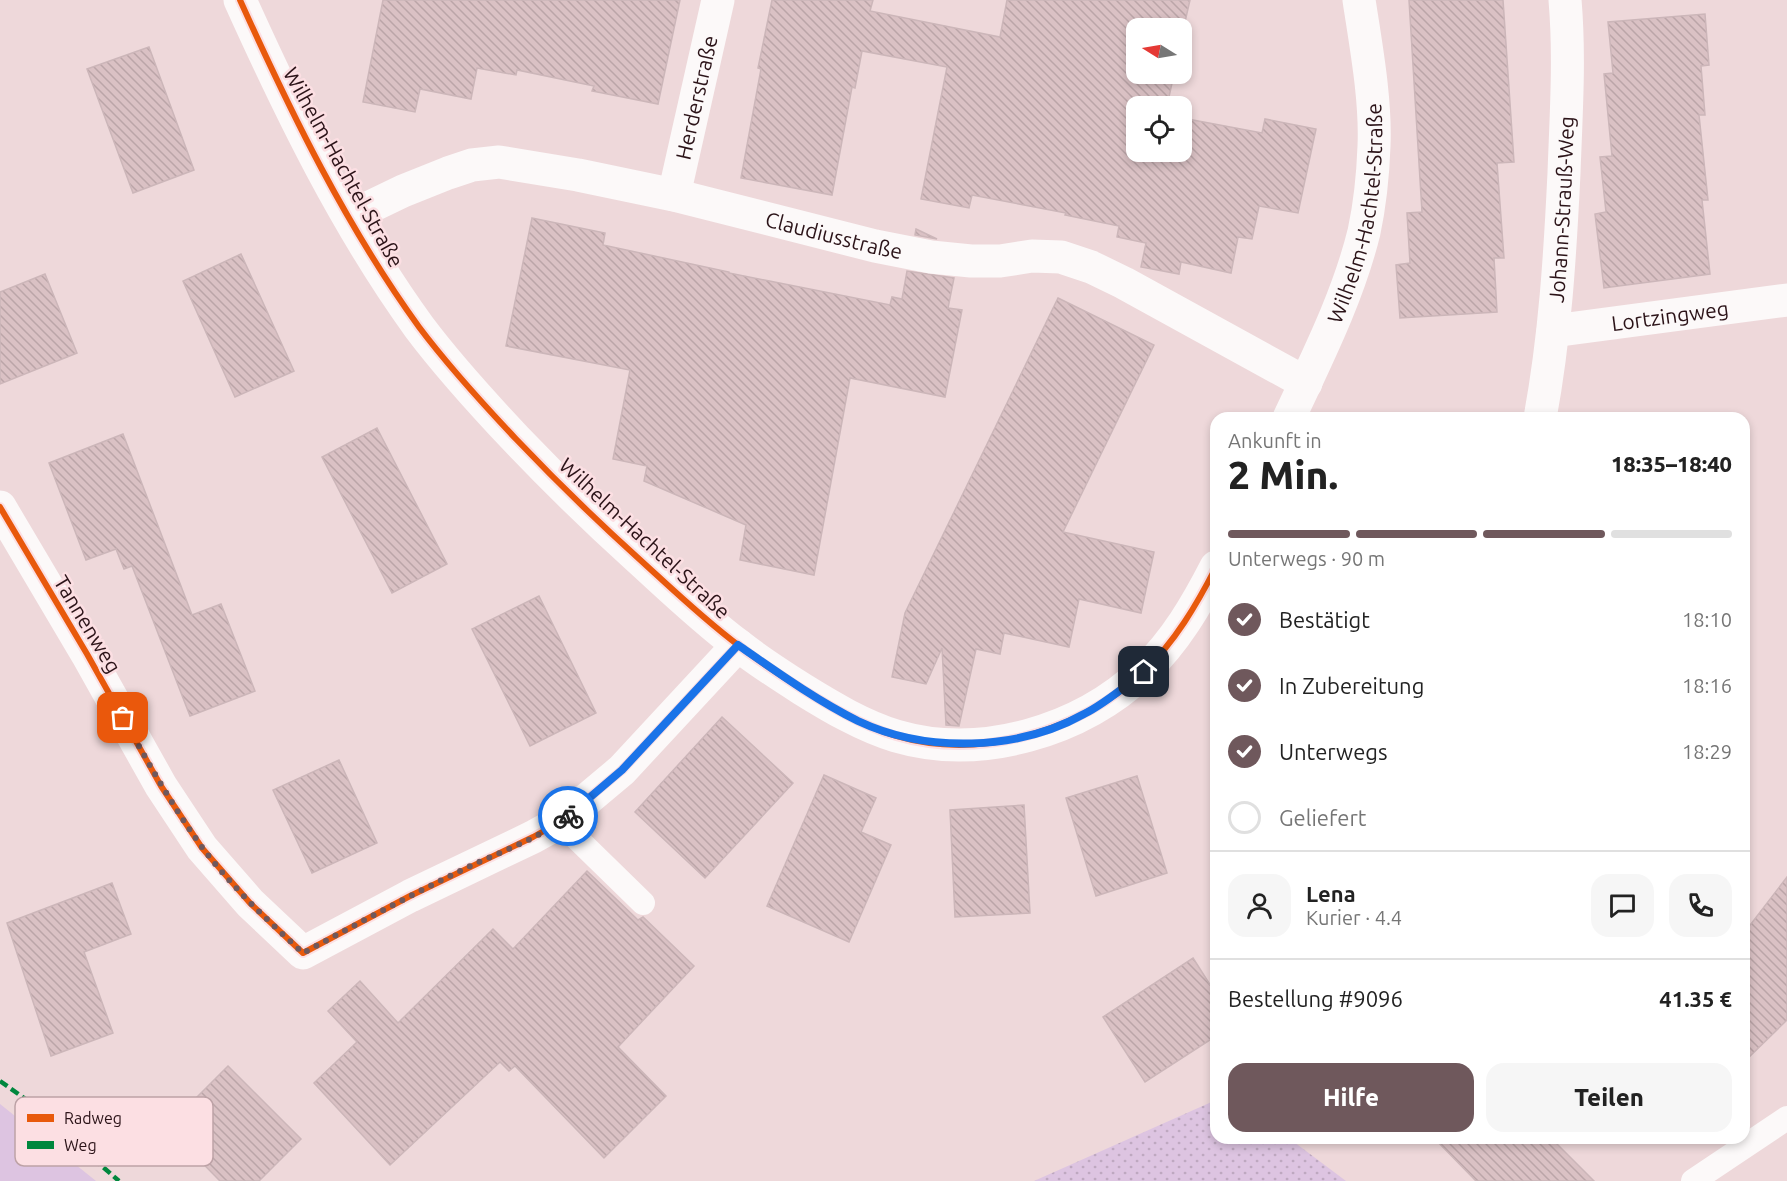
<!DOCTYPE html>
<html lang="de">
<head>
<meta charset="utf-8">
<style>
	:root { --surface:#fff; --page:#f6f6f6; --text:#222; --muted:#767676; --line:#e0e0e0; --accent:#6f585c }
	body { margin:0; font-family:Ubuntu,sans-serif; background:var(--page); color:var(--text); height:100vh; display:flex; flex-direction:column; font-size:22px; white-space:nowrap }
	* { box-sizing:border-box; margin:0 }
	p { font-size:20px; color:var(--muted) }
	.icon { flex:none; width:33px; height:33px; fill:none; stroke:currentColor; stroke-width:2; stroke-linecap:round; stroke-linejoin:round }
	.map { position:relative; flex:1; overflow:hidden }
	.sheet { position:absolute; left:1210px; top:412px; width:540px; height:732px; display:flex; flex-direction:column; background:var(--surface); border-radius:18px; box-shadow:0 3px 9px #0003 }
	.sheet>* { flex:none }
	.needle { width:39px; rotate:281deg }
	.controls { position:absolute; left:1126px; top:18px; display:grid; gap:12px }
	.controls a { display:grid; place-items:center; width:66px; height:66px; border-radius:12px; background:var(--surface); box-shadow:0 3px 9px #0003; font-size:30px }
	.pin { position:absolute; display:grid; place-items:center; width:51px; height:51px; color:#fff; margin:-26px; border-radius:12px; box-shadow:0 3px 9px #0006 }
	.courier { position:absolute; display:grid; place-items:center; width:60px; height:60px; margin:-30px; border:4px solid #1a73e8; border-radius:50%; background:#fff; color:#222; box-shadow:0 2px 8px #0007 }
	.head em { font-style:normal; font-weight:800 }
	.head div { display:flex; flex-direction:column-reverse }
	.head { display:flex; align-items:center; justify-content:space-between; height:102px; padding:0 18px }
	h1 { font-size:39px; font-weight:800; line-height:45px }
	.bar { display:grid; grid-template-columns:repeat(4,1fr); gap:9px 6px; align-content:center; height:72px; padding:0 18px }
	.bar i { height:8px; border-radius:4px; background:var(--line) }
	.bar .current { background:var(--accent) }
	.bar p { grid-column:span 4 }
	.line { display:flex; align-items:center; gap:15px; padding:0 18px; border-top:2px solid var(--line) }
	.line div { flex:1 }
	.round { display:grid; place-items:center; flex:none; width:63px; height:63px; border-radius:18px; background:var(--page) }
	ol { padding:0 18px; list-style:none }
	li { display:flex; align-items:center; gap:18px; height:66px }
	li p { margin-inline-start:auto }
	li .icon { padding:6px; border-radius:50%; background:var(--accent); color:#fff; stroke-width:4 }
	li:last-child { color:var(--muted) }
	li i { width:33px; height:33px; border:3px solid var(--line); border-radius:50% }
	.action { display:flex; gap:12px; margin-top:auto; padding:12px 18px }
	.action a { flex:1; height:69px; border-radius:18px; background:var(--accent); color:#fff; font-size:24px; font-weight:800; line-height:69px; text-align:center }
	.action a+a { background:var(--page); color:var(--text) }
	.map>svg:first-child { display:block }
	.grass { fill:url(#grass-dots) }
	.garden { fill:#ddc4e1 }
	.building { fill:url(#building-back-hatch); stroke:#ccb6b9; stroke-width:1.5 }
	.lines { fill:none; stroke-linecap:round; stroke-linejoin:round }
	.service { stroke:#fcf9f9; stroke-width:24 }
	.minor { stroke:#fcf9f9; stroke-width:33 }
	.quiet { stroke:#00873e; stroke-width:4.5; stroke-dasharray:9 4.5; stroke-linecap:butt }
	.cycleway-casing { stroke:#fcdfe3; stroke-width:10 }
	.cycleway { stroke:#e8590c; stroke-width:6 }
	.done { stroke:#6f585c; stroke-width:6; stroke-dasharray:0 10.8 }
	.route { stroke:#1a73e8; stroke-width:8 }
	.labels { text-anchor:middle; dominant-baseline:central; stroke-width:5; stroke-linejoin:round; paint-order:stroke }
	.street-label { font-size:21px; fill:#2b1318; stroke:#fcdfe3 }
	.key { fill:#fcdfe3; stroke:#bda2a6; stroke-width:1.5 }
	.key-label { font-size:16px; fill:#2b1318 }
</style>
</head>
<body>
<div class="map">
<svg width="1787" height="1181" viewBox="0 0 1787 1181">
	<defs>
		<pattern id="grass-dots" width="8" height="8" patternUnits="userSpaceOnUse" patternTransform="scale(1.5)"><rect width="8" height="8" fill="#ddc4e1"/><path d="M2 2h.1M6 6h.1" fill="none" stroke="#bea8c0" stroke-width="1.8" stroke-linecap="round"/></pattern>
		<pattern id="building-back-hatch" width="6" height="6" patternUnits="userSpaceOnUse" patternTransform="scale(1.5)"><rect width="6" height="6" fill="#dac1c4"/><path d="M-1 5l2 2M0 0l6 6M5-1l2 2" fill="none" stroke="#bba5a8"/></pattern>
	</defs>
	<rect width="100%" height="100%" fill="#eed8da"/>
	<polygon class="grass" points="1216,1100 1216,1138 1290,1139 1346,1181 1034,1181"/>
	<polygon class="garden" points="0,1104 96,1181 0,1181"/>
	<g class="building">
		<polygon points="383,0 680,0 658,104 592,91 594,86 517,70 516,75 477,68 471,99 420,89 415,112 363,102"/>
		<polygon points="772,0 873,0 870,11 1000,37 1007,0 1190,0 1182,35 1182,28 1137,28 1137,74 1174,74 1167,106 1137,106 1137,152 1182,152 1182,118 1262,133 1265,119 1316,129 1298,213 1259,206 1252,239 1238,237 1231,273 1181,262 1179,274 1141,267 1146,243 1117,237 1119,226 1065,215 1066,213 972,195 969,208 921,199 947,67 862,51 855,88 852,87 832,195 741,178 761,69 758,68"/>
		<polygon points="1409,0 1503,0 1514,162 1497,163 1504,258 1494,258 1497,312 1400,318 1396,265 1410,263 1407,213 1422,212"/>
		<polygon points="1705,14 1709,65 1701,66 1705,115 1699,115 1708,200 1702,200 1710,274 1604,288 1595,214 1606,212 1600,157 1612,156 1604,74 1613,73 1608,22"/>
		<polygon points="149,47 194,170 133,193 87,69"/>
		<polygon points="532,218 605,233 603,245 729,272 729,273 890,305 892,297 902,299 907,271 954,278 948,308 962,310 945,397 850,378 814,575 740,560 746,525 644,481 647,466 613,459 630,370 506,346"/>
		<polygon points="916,229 937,239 915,235"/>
		<polygon points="241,254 294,371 235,397 183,281"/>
		<polygon points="45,274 77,353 0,384 0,292"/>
		<polygon points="1058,298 1154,345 1063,532 1154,552 1141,613 1079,599 1069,647 1004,633 1000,654 976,649 959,726 946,725 942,648 926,684 892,677 905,613"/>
		<polygon points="377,428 447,564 392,593 322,457"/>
		<polygon points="123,434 192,615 221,604 255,691 190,716 132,566 124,569 116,549 86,560 49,463"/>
		<polygon points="539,596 596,713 530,746 472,629"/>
		<polygon points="722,717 793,783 705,878 635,812"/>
		<polygon points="339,760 377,843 312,873 273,790"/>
		<polygon points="824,775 876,798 861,832 891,845 849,942 767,906"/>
		<polygon points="1137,776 1167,873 1096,896 1066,798"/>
		<polygon points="1024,805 1030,913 955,917 950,810"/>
		<polygon points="587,871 638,920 643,917 694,966 618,1047 666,1096 604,1158 515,1066 509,1071 500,1062 390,1165 314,1083 357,1042 328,1011 360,981 398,1023 493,929 513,949"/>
		<polygon points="1787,877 1787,1020 1744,1062 1744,933"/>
		<polygon points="112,883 131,934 84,952 113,1033 51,1056 7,923"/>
		<polygon points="1193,958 1216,994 1216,1036 1145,1082 1103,1017"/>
		<polygon points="228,1066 301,1139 259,1181 220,1181 167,1127"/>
		<polygon points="1434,1138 1551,1138 1594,1181 1476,1181"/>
	</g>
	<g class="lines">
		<g class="service">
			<polyline points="560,822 643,903"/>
			<polyline points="1693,1181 1787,1118"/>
		</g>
		<g class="minor">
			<path d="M240,0c51,113 106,226 179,327 30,40 63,76 97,112 39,41 79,80 121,118 33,30 65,61 101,88 20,16 42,30 64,44 29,18 61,37 94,47 85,25 185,-5 248,-65 31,-29 53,-67 72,-104"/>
			<path id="s1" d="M674,195l44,-195"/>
			<path id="s2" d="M349,217l54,-26 45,-18 24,-8 27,-3 79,13 96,20 201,51 56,11 40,4h29l32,-5 29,1 30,10 33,16 182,100"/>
			<path id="s3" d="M1553,331l234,-31"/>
			<path id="s4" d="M1289,418c28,-60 59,-121 75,-186 6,-28 9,-58 10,-86 2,-46 -8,-100 -15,-146"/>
			<path id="s5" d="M1540,418c15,-81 20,-162 24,-245 2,-57 6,-116 1,-173"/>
			<polyline points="0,507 87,654 161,786 202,848 250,903 303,953 410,896 533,837 560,822 622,770 738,645"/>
		</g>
		<polyline class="quiet" points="0,1081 24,1098 119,1181"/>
		<g class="cycleway-casing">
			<g id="cycleway">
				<path d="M240,0c51,113 106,226 179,327 30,40 63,76 97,112 39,41 79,80 121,118 33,30 65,61 101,88 20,16 42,30 64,44 29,18 61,37 94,47 85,25 185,-5 248,-65 31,-29 53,-67 72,-104"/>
				<polyline points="0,507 87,654 161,786 202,848 250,903 303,953 410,896 533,837 560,822 622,770 738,645"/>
			</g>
		</g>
		<use href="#cycleway" class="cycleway"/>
	</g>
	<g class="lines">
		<path class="done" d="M123,718c25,44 49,88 79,129 29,39 65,73 101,106 54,-29 108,-58 163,-85 34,-16 72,-29 102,-52"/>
		<path class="route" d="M568,816l54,-46 116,-125c39,27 78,55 120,76 68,32 160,30 226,-7 22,-11 41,-28 60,-42"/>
	</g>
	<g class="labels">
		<g class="street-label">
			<text stroke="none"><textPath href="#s1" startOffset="100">Herderstraße</textPath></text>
			<text transform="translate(344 167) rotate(61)">Wilhelm-Hachtel-Straße</text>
			<text stroke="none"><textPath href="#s5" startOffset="210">Johann-Strauß-Weg</textPath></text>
			<text stroke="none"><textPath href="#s4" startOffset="218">Wilhelm-Hachtel-Straße</textPath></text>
			<text stroke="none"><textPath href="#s2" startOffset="504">Claudiusstraße</textPath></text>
			<text stroke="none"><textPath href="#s3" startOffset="118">Lortzingweg</textPath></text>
			<text transform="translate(645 538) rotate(43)">Wilhelm-Hachtel-Straße</text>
			<text transform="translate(88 624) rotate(59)">Tannenweg</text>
		</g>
	</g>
	<rect x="15" y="1097" width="198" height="69" rx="9" class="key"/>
	<rect x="27" y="1114" width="27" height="8" fill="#e8590c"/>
	<rect x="27" y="1141" width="27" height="8" fill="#00873e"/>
	<g class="key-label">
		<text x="64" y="1124">Radweg</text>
		<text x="64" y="1151">Weg</text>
	</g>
</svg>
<div class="controls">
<a><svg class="needle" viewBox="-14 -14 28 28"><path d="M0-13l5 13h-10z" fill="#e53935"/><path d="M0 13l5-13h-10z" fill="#767676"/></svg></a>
<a><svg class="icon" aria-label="locate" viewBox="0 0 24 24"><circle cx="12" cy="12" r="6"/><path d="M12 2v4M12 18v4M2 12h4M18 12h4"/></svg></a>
</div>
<div class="pin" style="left:123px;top:718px;background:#ea580c"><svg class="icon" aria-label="bag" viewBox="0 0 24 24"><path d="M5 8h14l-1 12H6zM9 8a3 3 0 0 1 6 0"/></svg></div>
<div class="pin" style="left:1144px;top:672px;background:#1f2937"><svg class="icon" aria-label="home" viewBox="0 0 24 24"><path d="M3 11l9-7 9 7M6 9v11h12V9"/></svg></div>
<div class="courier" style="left:568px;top:816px"><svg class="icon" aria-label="bike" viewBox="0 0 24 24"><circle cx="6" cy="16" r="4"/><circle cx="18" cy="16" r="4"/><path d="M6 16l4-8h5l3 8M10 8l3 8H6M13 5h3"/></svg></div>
<section class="sheet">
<div class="head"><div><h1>2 Min.</h1><p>Ankunft in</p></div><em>18:35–18:40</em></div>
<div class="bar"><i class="current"></i><i class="current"></i><i class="current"></i><i></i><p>Unterwegs · 90 m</p></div>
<ol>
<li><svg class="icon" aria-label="check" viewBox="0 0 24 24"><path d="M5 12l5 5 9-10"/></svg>Bestätigt<p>18:10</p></li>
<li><svg class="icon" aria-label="check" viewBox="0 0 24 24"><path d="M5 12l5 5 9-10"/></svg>In Zubereitung<p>18:16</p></li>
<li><svg class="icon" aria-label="check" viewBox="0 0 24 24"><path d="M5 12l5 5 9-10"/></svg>Unterwegs<p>18:29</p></li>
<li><i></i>Geliefert</li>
</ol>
<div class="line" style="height:108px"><a class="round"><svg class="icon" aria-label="person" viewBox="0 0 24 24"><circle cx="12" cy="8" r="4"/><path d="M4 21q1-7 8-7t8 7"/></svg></a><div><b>Lena</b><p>Kurier · 4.4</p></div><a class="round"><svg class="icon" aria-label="chat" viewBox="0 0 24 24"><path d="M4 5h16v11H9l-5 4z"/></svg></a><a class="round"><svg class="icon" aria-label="phone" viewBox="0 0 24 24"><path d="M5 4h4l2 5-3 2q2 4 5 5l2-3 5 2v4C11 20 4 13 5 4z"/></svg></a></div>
<div class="line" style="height:78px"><div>Bestellung #9096</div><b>41.35 €</b></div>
<div class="action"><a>Hilfe</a><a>Teilen</a></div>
</section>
</div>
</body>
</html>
